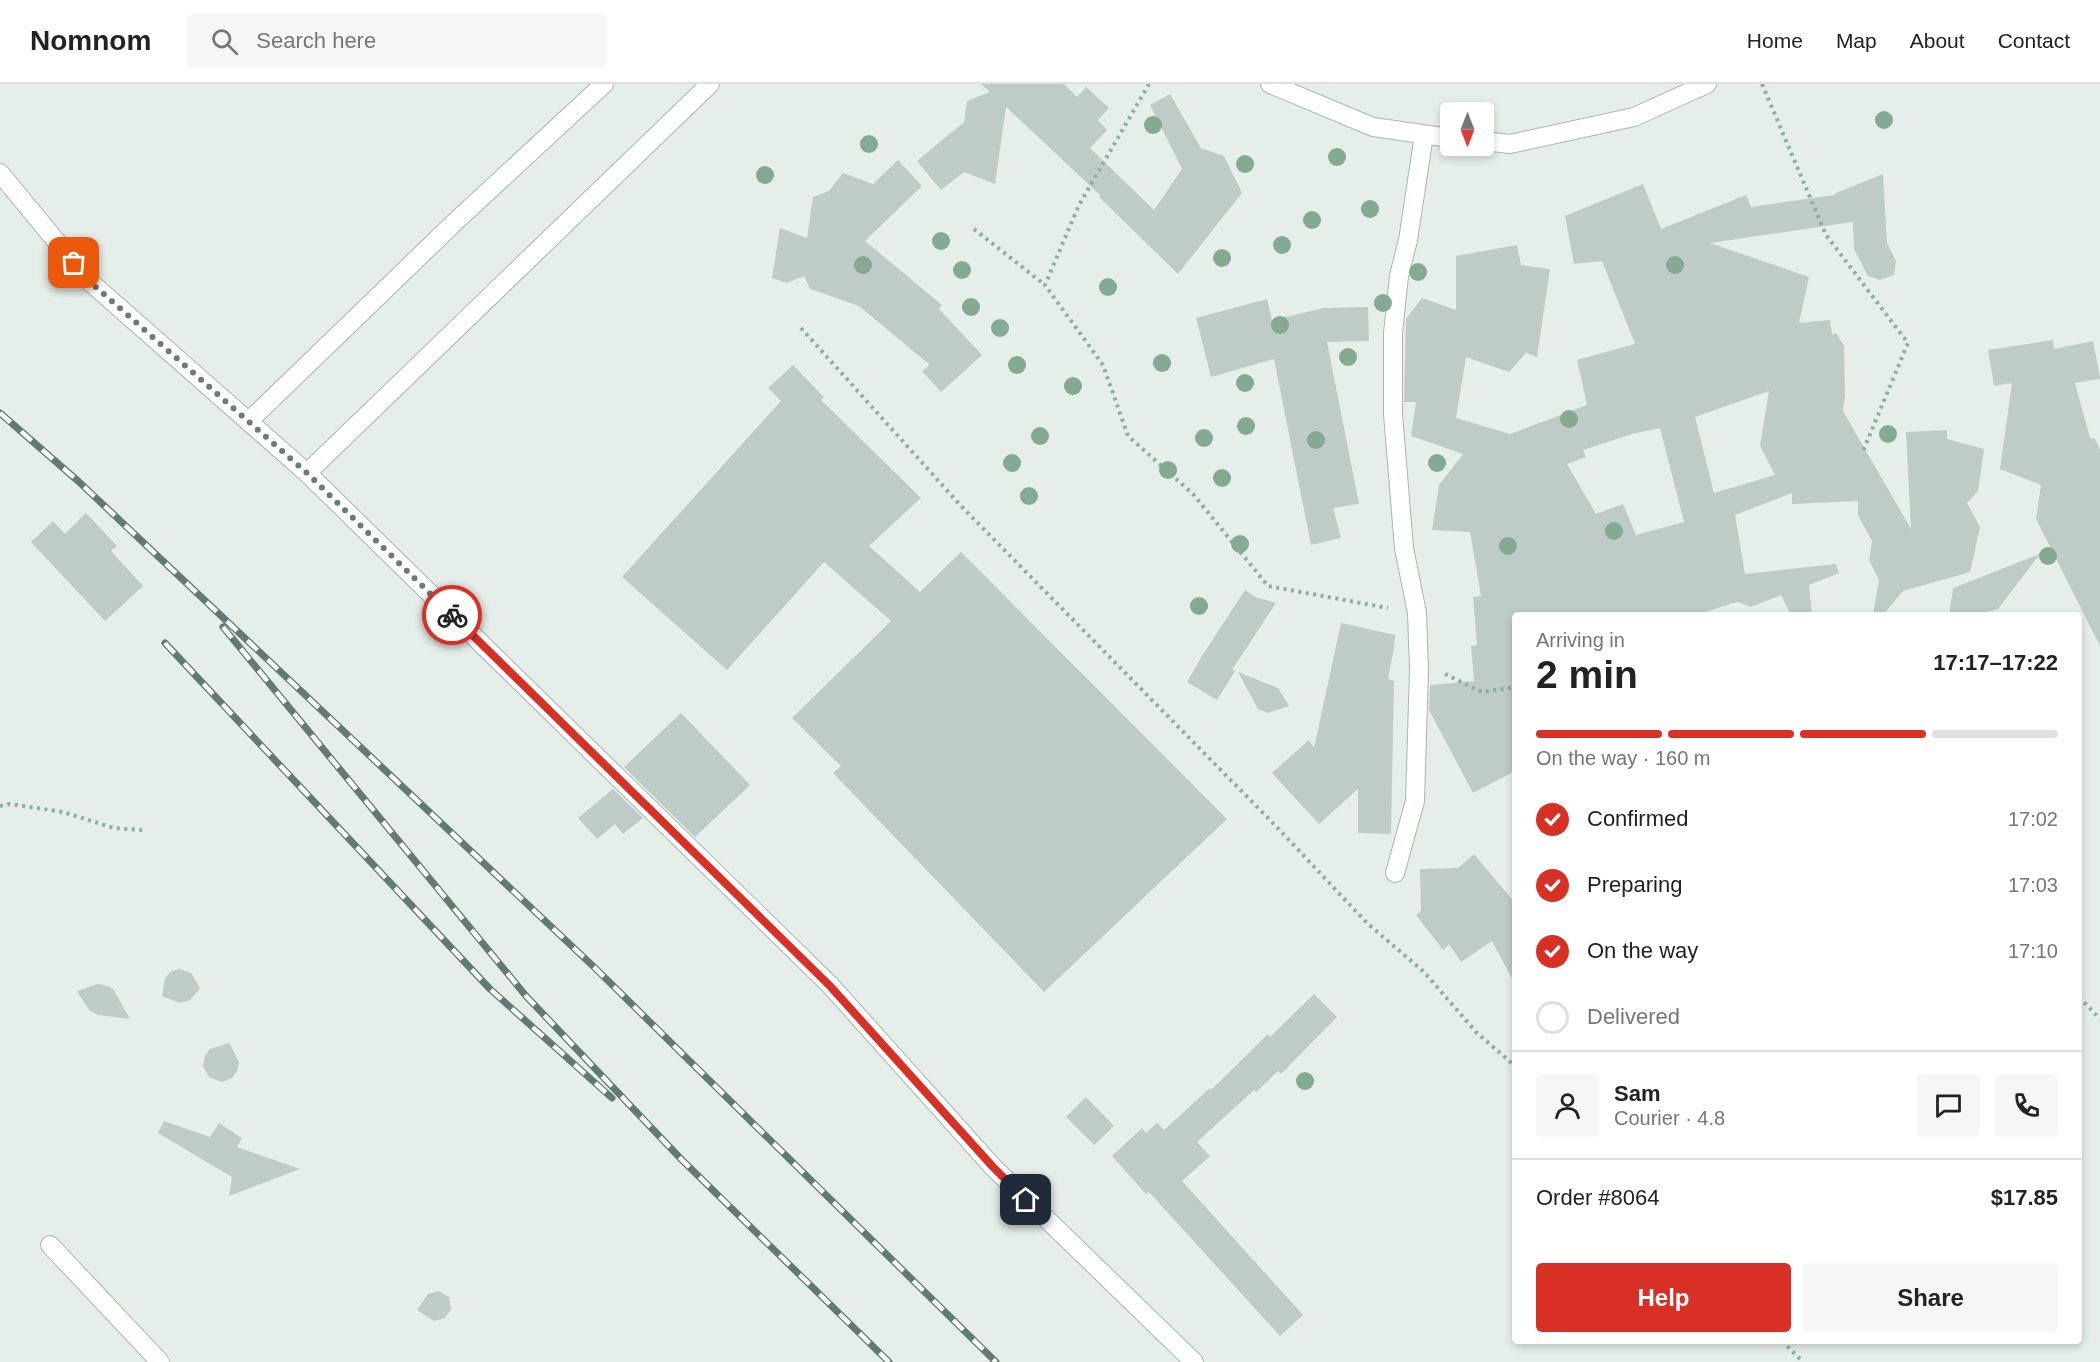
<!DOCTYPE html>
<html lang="en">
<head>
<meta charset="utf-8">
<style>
	:root { --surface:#fff; --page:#f6f6f6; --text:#222; --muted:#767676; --line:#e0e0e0; --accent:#d93025 }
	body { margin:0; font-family:Arial,sans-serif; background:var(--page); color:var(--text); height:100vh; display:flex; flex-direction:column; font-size:22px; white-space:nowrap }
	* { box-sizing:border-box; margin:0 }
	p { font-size:20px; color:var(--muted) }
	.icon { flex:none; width:33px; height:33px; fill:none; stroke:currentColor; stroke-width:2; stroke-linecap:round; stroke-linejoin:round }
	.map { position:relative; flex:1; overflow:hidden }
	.sheet { position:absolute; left:1512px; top:528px; width:570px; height:732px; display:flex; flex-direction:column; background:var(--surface); border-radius:6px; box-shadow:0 3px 9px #0003 }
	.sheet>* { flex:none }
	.needle { width:39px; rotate:180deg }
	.controls { position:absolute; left:1440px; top:18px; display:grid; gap:12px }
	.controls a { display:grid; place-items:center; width:54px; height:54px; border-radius:6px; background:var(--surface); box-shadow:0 3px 9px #0003; font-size:30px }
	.pin { position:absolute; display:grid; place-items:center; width:51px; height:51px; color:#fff; margin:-26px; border-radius:12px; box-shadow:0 3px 9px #0006 }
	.courier { position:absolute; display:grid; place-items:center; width:60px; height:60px; margin:-30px; border:4px solid #d93025; border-radius:50%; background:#fff; color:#222; box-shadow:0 2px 8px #0007 }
	.summary em { font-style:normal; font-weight:600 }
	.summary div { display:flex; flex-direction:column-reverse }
	.summary { display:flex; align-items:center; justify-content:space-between; height:102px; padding:0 24px }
	h1 { font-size:39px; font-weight:600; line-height:45px }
	.bar { display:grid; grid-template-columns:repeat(4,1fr); gap:9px 6px; align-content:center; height:72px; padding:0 24px }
	.bar i { height:8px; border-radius:4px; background:var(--line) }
	.bar .active { background:var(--accent) }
	.bar p { grid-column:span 4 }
	.line { display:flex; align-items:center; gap:15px; padding:0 24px; border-top:2px solid var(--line) }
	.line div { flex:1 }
	.round { display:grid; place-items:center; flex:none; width:63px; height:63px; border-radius:6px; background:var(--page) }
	ol { padding:0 24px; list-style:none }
	li { display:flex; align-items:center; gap:18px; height:66px }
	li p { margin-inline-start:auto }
	li .icon { padding:6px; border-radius:50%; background:var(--accent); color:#fff; stroke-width:4 }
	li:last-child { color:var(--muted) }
	li i { width:33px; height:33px; border:3px solid var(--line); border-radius:50% }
	.action { display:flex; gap:12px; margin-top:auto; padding:12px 24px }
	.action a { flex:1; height:69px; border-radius:6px; background:var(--accent); color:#fff; font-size:24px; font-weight:600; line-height:69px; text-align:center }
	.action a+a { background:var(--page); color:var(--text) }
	header { display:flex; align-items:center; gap:36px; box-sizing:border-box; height:84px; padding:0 30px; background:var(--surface); border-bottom:2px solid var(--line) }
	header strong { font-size:28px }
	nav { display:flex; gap:33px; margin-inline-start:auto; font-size:21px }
	.search { width:420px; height:54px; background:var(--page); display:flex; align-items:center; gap:15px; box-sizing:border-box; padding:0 21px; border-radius:6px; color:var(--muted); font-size:22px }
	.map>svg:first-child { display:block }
	.building { fill:#becbc6; fill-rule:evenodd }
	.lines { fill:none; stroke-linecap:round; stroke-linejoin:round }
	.minor-casing { stroke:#a9b6b1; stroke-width:20 }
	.path { stroke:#89afa3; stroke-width:4; stroke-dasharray:3 4.5; stroke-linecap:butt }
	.minor { stroke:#fff; stroke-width:18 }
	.rail-casing { stroke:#617a73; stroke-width:7 }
	.rail { stroke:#f7faf8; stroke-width:4.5; stroke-dasharray:14; stroke-linecap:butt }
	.tree { fill:#84aa93 }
	.done { stroke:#697c76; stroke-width:6; stroke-dasharray:0 10.8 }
	.route { stroke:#d93025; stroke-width:8 }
</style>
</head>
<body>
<header>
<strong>Nomnom</strong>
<div class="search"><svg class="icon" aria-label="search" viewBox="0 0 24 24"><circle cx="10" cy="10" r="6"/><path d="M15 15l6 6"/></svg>Search here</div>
<nav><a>Home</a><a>Map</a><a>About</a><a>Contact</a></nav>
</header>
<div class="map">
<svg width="2100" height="1278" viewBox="0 0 2100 1278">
	<rect width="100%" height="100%" fill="#e6eeea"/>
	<g class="building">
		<polygon points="981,0 1064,0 1077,13 1086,3 1109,24 1098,36 1107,46 1090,64 1154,126 1182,85 1150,21 1170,10 1201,64 1224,72 1242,109 1178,190 1099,113 1101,112 1006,23 995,100 964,88 941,106 917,77 964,38 967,17 990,8"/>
		<polygon points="898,76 922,102 865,157 942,221 939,225 982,271 941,308 922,287 930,281 859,222 810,205 804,192 787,199 772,194 780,144 807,154 813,113 829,107 843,89 873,100"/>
		<path d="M1883,90l4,69 9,18 -2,14 -14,5 -12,-4 -14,-27 -1,-27 -143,21 99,34 -10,46 31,-3 2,15 4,-2 8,13 1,50 -2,15 68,118 -5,-97 41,-2v9l37,10 -6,42 -11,12 13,24 -10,45 -67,19 -20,24h-10l6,-35 -10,-20 3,-19 -14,-26v-14l-66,3v-11l-57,22 10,59 91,-10 3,9 -30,12 3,30h-21l-10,-20 -30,12 -14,-5 -42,13h-180v156l-42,22 -44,-83 1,-25 44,-4 -3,-35 6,-1 -4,-48 8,-1 -11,-64 -38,-2 7,-45 24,-31 -52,-18 5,-34h-12l2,-83 16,-21 34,12v-54l61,-11 4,20 29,4 -13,88 -11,-4 -17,19 -43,-15 -10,61 54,16 77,-29 -10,-45 58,-16 -33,-83 -28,3 -9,-48 78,-32 18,45 85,-34 5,12 83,-12 2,-2zM1769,307l-9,55 15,29 -61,18 -19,-76zM1660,344l24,94 -48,13 -13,-31 -27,10 -29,-50 19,-7 -3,-7 49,-16z"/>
		<polygon points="1267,215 1272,236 1324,224 1368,223 1369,257 1327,258 1359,420 1333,424 1341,454 1311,461 1274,275 1211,293 1196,234"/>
		<polygon points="2053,256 2054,265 2093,257 2100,293 2100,295 2075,299 2090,354 2095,355 2100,366 2100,562 2036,435 2041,401 2000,385 2012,299 1994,302 1988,266"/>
		<polygon points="793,281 824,313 821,316 921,414 869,462 920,508 961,468 1227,735 1044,908 833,689 841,682 792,634 891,537 824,478 727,586 622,493 781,317 768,304"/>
		<polygon points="86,429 117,462 111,467 143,502 105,537 31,458 53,437 65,450"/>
		<polygon points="2040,470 1998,525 1977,531 1949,531 1953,504"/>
		<polygon points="1245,506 1255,513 1276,519 1232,586 1235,587 1217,616 1187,598 1202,572"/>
		<polygon points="1341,539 1395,551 1394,564 1388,595 1394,597 1391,750 1358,749 1358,705 1319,740 1272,689 1309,656 1314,664"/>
		<polygon points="1238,588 1278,604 1289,622 1268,629 1258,625"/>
		<polygon points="681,629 750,701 695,753 624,683"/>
		<polygon points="613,705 643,734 623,750 615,740 597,755 578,734"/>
		<polygon points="1474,770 1515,819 1515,900 1492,857 1461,878 1449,860 1443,866 1416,831 1421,827 1420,785 1458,784"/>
		<polygon points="179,885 191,889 200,904 190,916 180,919 162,912 165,895 170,888"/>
		<polygon points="98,900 108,902 113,905 130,935 98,931 89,926 77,907"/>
		<polygon points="1314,910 1337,933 1281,990 1278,987 1256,1008 1254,1006 1197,1058 1210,1072 1182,1097 1303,1231 1280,1252 1149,1108 1146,1110 1112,1072 1142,1044 1146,1049 1157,1039 1164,1046 1210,1004 1211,1006 1268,950 1270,953"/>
		<polygon points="229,959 239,978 237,987 232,994 222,998 209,993 203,982 205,972 210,965"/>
		<polygon points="1086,1013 1114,1042 1094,1061 1066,1033"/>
		<polygon points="164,1037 210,1053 219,1039 242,1054 237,1063 300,1085 229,1112 232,1093 158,1049"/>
		<polygon points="439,1207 449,1213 451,1225 445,1234 434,1237 417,1226 428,1210"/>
	</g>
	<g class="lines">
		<g class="minor-casing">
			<g id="minor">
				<polyline points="1270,0 1373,43 1450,54"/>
				<polyline points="1484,57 1510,60 1634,33 1707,0"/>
				<polyline points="0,89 89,197 307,389 830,901 993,1083 1194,1278"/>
				<polyline points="249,337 455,138 604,0"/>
				<polyline points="307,389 710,0"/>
				<polyline points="1395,789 1415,717 1419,586 1417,529 1404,464 1393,330 1393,249 1399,192 1408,156 1424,51"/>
				<polyline points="50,1161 160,1278"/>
			</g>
		</g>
		<g class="path">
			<polyline points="1149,0 1079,121 1045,201 1103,281 1128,352 1193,410 1268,502 1388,524"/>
			<polyline points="1762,0 1826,151 1908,259 1863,367"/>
			<polyline points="974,145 1045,201"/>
			<polyline points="801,244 961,422 1272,738 1367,839 1424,888 1477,949 1515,982"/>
			<polyline points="1445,590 1482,608 1515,603"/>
			<polyline points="0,722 10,720 63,728 114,744 143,746"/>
			<polyline points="2079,913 2100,935"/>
			<polyline points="1782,1257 1803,1278"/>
		</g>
		<use href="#minor" class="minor"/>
		<g class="rail-casing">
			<g id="rail">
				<polyline points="0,329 78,397 594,883 996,1278"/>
				<polyline points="223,543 526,912 682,1076 889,1278"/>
				<polyline points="165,559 490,905 612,1014"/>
			</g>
		</g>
		<use href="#rail" class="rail"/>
	</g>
	<g class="tree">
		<circle cx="1884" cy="36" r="9"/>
		<circle cx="1153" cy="41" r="9"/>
		<circle cx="869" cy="60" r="9"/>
		<circle cx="1337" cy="73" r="9"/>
		<circle cx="1245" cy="80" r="9"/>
		<circle cx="765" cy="91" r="9"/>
		<circle cx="1370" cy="125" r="9"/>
		<circle cx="1312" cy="136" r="9"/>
		<circle cx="941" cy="157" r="9"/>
		<circle cx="1282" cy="161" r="9"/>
		<circle cx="1222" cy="174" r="9"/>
		<circle cx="863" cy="181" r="9"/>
		<circle cx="1675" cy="181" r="9"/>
		<circle cx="962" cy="186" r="9"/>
		<circle cx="1418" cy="188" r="9"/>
		<circle cx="1108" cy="203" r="9"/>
		<circle cx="1383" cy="219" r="9"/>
		<circle cx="971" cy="223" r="9"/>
		<circle cx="1280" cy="241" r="9"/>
		<circle cx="1000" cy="244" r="9"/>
		<circle cx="1348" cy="273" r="9"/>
		<circle cx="1162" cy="279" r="9"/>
		<circle cx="1017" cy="281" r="9"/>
		<circle cx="1245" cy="299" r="9"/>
		<circle cx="1073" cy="302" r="9"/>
		<circle cx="1569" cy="335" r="9"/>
		<circle cx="1246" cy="342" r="9"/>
		<circle cx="1888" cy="350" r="9"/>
		<circle cx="1040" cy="352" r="9"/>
		<circle cx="1204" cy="354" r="9"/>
		<circle cx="1316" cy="356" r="9"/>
		<circle cx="1012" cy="379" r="9"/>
		<circle cx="1437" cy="379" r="9"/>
		<circle cx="1168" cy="386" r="9"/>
		<circle cx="1222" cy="394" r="9"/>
		<circle cx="1029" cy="412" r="9"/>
		<circle cx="1614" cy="447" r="9"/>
		<circle cx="1240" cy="460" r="9"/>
		<circle cx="1508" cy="462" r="9"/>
		<circle cx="2048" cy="472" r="9"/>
		<circle cx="1199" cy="522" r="9"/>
		<circle cx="1305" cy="997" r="9"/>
	</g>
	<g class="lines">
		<polyline class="done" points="74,179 89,197 307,389 452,531"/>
		<polyline class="route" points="452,531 830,902 993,1083 1026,1116"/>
	</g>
</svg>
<div class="controls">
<a><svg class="needle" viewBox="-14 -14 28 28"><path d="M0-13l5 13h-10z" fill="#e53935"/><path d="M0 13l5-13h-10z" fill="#767676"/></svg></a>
</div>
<div class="pin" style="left:74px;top:179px;background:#ea580c"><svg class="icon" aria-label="bag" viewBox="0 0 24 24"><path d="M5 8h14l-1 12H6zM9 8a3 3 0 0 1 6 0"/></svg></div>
<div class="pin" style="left:1026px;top:1116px;background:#1f2937"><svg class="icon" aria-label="home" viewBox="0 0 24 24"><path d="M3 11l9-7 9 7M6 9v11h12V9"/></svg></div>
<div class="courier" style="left:452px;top:531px"><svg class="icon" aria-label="bike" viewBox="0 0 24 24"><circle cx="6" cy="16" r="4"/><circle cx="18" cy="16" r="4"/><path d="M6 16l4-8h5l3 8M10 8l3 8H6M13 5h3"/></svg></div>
<section class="sheet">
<div class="summary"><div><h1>2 min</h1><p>Arriving in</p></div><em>17:17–17:22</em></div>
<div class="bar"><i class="active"></i><i class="active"></i><i class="active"></i><i></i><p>On the way · 160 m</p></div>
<ol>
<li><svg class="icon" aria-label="check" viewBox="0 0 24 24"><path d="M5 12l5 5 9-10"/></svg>Confirmed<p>17:02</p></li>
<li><svg class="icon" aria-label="check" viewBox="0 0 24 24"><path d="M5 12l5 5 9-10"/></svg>Preparing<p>17:03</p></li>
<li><svg class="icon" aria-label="check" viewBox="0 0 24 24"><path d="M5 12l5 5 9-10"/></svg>On the way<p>17:10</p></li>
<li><i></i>Delivered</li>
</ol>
<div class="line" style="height:108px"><a class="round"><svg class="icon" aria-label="person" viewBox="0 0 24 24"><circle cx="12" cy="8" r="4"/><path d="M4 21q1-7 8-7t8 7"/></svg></a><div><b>Sam</b><p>Courier · 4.8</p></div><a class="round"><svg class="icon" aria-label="chat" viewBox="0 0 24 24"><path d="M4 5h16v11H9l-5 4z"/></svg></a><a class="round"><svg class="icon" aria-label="phone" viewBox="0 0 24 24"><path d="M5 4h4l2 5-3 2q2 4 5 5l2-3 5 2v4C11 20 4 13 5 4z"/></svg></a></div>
<div class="line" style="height:78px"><div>Order #8064</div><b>$17.85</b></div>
<div class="action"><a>Help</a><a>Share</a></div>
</section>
</div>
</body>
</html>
